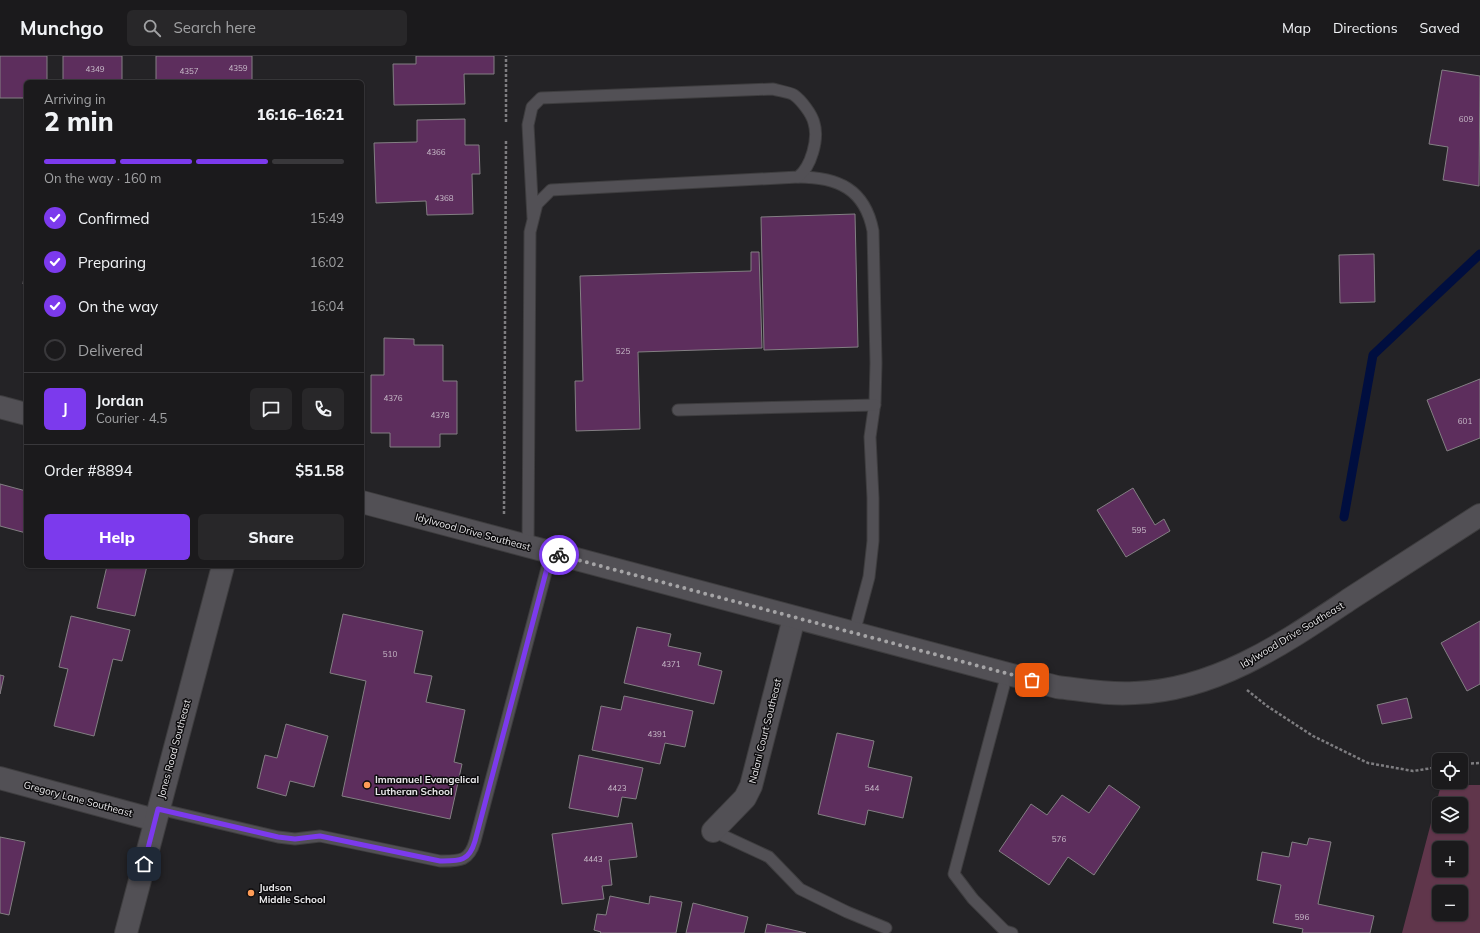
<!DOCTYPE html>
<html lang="en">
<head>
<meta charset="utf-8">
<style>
	:root { --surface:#1b1a1c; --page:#282729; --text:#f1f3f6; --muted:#a0a1a3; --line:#39383b; --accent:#7c3aed }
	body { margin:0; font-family:Mulish,sans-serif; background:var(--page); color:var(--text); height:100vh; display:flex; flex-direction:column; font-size:15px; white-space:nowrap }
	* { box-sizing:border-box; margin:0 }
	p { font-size:13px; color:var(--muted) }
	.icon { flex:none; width:22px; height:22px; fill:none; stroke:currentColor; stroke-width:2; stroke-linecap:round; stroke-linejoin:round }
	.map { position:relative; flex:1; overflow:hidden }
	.panel { position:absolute; left:24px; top:24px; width:340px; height:488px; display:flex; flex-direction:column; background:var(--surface); border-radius:6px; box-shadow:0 1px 3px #0004,0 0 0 1px var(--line) }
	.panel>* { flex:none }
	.fabs { position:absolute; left:1432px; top:697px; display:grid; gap:8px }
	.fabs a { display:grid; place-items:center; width:36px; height:36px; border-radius:6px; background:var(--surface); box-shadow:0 1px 3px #0004,0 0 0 1px var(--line); font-size:20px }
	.pin { position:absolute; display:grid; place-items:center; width:34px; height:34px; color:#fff; margin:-17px; border-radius:8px; box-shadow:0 2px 6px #0006 }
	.courier { position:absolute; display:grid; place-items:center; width:40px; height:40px; margin:-20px; border:3px solid #7c3aed; border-radius:50%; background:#fff; color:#222; box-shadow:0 1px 5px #0007 }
	.headline em { font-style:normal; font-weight:800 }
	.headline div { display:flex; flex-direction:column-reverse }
	.headline { display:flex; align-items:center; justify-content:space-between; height:68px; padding:0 20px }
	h1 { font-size:26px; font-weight:800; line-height:30px }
	.bar { display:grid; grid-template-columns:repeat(4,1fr); gap:6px 4px; align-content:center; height:48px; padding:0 20px }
	.bar i { height:5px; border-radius:3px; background:var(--line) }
	.bar .selected { background:var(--accent) }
	.bar p { grid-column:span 4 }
	.line { display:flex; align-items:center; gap:10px; padding:0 20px; border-top:1px solid var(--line) }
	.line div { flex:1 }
	.round { display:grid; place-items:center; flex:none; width:42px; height:42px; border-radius:6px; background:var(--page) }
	ol { padding:0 20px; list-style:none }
	li { display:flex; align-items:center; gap:12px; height:44px }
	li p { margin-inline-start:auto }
	li .icon { padding:4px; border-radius:50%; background:var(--accent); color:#fff; stroke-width:4 }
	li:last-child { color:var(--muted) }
	li i { width:22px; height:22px; border:2px solid var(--line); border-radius:50% }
	.button { display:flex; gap:8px; margin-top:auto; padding:8px 20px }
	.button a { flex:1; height:46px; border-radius:6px; background:var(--accent); color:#fff; font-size:16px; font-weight:800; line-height:46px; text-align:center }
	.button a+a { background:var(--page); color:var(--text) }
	header { display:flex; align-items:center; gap:24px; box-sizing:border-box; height:56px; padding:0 20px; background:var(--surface); border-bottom:1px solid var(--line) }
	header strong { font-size:19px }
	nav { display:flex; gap:22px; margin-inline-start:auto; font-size:14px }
	.search { width:280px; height:36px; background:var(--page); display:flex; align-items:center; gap:10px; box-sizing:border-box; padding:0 14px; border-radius:6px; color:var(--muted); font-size:15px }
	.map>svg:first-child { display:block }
	.green { fill:#60364b; fill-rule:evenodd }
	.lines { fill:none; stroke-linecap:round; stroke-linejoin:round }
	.stream { stroke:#000e3f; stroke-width:9 }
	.building { fill:#5d2e5d; stroke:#837f83 }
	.lane-casing { stroke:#3e3d3f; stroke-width:13 }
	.street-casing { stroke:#3e3d3f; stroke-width:24 }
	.secondary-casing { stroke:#3e3d3f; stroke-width:24 }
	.path { stroke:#7e7d80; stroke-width:2.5; stroke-dasharray:3 2; stroke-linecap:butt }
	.lane { stroke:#525055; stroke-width:11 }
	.street { stroke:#525055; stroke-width:22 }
	.secondary { stroke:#525055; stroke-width:22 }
	.done { stroke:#a5a4a6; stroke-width:4; stroke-dasharray:0 7.2 }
	.route { stroke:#7c3aed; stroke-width:5 }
	.poi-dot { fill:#fe9c57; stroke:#0d0c0e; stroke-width:1.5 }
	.labels { text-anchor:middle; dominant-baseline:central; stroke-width:3; stroke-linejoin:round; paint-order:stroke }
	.number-label { font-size:8px; fill:#c7bac8 }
	.street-label { font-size:10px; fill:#eae9eb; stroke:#0d0c0e }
	.poi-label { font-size:10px; font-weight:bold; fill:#eae9eb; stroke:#0d0c0e; text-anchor:start }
</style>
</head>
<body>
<header>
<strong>Munchgo</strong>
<div class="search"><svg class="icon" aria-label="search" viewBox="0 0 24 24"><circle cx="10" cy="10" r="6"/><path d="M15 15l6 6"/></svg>Search here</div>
<nav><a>Map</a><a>Directions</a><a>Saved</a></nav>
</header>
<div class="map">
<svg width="1480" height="877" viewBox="0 0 1480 877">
	<rect width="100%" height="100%" fill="#242326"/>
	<path class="green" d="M1441,729h39v148h-78zM1439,748h22v22h-22zM1439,792h22v22h-22zM1439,836h22v22h-22z"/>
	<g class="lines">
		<polyline class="stream" points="1344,461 1373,299 1480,198"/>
	</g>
	<g class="building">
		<polygon points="0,0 47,0 47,26 26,26 26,42 0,42"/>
		<rect x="63" y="0" width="59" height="26"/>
		<rect x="156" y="0" width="96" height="26"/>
		<polygon points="416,0 494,0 494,18 464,18 465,48 394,49 393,8 416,8"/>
		<polygon points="1442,14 1480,20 1479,130 1443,124 1448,91 1429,88"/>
		<polygon points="465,63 465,89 479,89 480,118 472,118 473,158 427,159 426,145 376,147 374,87 417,86 417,64"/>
		<polygon points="855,158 858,291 764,294 761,161"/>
		<polygon points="751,196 759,196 762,292 638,296 640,373 576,375 575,325 583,325 580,220 751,215"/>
		<polygon points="1374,198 1375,246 1340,247 1339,199"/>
		<polygon points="26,205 26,229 23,228"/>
		<polygon points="384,282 414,283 414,289 443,289 443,325 457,325 457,378 440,378 440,391 390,391 390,377 371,377 371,319 384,319"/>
		<polygon points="1480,323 1480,382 1447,395 1427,344"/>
		<polygon points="0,428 26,435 26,477 0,470"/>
		<polygon points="1133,432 1155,469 1164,463 1170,475 1126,501 1097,454"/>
		<polygon points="107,510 147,510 135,560 97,552"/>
		<polygon points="343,558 423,575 414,617 432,620 426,646 465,654 454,706 462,708 450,763 342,740 366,625 330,617"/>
		<polygon points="71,560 130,574 122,605 113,603 94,680 54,670 68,613 59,611"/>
		<polygon points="1480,565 1480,628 1467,635 1441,587"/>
		<polygon points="637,571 671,578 668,590 701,597 698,609 722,615 714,648 624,627"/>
		<polygon points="0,619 4,620 0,638"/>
		<polygon points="624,640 693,655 685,691 665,687 660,708 592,694 601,650 621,654"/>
		<polygon points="1407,642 1412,662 1382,668 1377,649"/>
		<polygon points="286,668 328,680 314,731 290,725 286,740 257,732 265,699 277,702"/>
		<polygon points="837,677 874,685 868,711 912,721 903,762 868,754 865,769 818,758"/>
		<polygon points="579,699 643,712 636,743 622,741 618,761 569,752"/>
		<polygon points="1109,729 1140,751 1094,819 1068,801 1049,829 999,795 1031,748 1047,759 1062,739 1089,757"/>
		<polygon points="632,767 637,801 609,804 612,829 602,830 604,843 562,848 552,778"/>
		<polygon points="0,781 25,786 9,859 0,857"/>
		<polygon points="1309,782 1331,786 1318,848 1374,860 1370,877 1302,877 1303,873 1273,867 1281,829 1257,824 1262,796 1289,801 1292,786 1307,789"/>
		<polygon points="610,840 649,848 650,840 682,846 676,877 600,877 601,876 594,874 597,858 606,859"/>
		<polygon points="693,847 748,861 744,877 686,877"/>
		<polygon points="767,868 806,877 765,877"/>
	</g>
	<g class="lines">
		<g class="lane-casing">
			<g id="lane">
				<path d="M798,121c40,0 67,12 75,54l3,132 -1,39 -5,35 3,61v43l-4,36 -15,56"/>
				<polyline points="678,354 875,349"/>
				<path d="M528,491l2,-315 7,-28 14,-14 247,-13c13,-10 21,-38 16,-54 -2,-9 -13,-23 -20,-28 -5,-3 -15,-4 -21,-6l-232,9 -9,9 -4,18 5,93"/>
				<polyline points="1007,618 954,818 973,843 1005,875 1012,877"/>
				<path d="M159,753l119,28 17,2 25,-3 120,25c19,0 29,1 35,-20l76,-288"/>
				<polyline points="713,775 769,801 800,833 847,856 886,872"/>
			</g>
		</g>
		<g class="street-casing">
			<g id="street">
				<polyline points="0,722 155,764"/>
				<polyline points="713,775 745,742 751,730 794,562"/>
			</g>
		</g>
		<g class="secondary-casing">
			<g id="secondary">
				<polyline points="0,351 26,358"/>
				<path d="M362,446l695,185c26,3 52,8 78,6 83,-3 152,-52 218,-96 43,-28 85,-55 127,-82"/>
				<polyline points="126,877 223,510"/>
			</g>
		</g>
		<g class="path">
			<polyline points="506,66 506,0"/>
			<polyline points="504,458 506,83"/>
			<polyline points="1247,634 1267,650 1313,680 1368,707 1413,715 1439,711"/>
			<polyline points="1461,708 1480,707"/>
		</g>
		<use href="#lane" class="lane"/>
		<use href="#street" class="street"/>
		<use href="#secondary" class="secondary"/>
	</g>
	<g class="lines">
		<polyline class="done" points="559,499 1032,624"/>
		<path class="route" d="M144,808l14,-55 120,28 17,2 25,-3 120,25c19,0 29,1 35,-20l76,-288 8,2"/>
	</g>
	<g class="poi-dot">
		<circle cx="367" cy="729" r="4"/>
		<circle cx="251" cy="837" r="4"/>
	</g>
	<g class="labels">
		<g class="number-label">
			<text x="238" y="12">4359</text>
			<text x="95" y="13">4349</text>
			<text x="189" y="15">4357</text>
			<text x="1466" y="63">609</text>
			<text x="436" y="96">4366</text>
			<text x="444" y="142">4368</text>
			<text x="623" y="295">525</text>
			<text x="393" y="342">4376</text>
			<text x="440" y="359">4378</text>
			<text x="1465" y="365">601</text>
			<text x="1139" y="474">595</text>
			<text x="390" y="598">510</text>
			<text x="671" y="608">4371</text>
			<text x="657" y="678">4391</text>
			<text x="617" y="732">4423</text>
			<text x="872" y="732">544</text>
			<text x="1059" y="783">576</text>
			<text x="593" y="803">4443</text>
			<text x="1302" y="861">596</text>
		</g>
		<g class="street-label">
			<text transform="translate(473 476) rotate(15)">Idylwood Drive Southeast</text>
			<text transform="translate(1292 579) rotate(-31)">Idylwood Drive Southeast</text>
			<text transform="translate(765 675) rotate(-76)">Nalani Court Southeast</text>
			<text transform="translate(174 693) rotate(-75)">Jones Road Southeast</text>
			<text transform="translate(78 743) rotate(15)">Gregory Lane Southeast</text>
		</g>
		<g class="poi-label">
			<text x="375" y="723">Immanuel Evangelical<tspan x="375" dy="12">Lutheran School</tspan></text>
			<text x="259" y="831">Judson<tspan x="259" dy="12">Middle School</tspan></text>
		</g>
	</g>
</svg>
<div class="fabs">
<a><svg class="icon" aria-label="locate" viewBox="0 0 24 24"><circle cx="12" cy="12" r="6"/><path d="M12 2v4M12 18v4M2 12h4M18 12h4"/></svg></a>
<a><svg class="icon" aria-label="layers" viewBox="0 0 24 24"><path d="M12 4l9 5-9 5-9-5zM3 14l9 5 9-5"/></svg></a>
<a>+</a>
<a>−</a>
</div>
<div class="pin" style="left:1032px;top:624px;background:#ea580c"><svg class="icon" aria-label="bag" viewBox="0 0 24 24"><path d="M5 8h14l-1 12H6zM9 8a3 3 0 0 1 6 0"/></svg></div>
<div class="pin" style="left:144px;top:808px;background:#1f2937"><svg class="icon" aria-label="home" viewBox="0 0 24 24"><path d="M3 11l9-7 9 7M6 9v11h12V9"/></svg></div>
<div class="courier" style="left:559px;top:499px"><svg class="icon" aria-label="bike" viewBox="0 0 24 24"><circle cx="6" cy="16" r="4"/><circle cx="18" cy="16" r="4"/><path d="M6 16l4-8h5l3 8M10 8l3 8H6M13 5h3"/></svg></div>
<section class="panel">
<div class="headline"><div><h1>2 min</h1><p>Arriving in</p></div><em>16:16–16:21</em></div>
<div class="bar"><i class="selected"></i><i class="selected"></i><i class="selected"></i><i></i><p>On the way · 160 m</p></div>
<ol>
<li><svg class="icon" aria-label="check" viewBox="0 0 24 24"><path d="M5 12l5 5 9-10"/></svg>Confirmed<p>15:49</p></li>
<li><svg class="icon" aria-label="check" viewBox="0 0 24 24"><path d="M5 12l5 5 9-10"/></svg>Preparing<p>16:02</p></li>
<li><svg class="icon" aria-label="check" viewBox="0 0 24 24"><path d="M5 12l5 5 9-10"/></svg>On the way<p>16:04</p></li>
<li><i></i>Delivered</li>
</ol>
<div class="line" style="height:72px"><b class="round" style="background:var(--accent);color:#fff">J</b><div><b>Jordan</b><p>Courier · 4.5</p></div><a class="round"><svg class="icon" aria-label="chat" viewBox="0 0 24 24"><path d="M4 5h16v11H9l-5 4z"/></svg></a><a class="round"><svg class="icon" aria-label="phone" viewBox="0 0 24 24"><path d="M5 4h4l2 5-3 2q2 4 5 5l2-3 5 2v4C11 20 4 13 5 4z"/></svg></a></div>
<div class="line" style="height:52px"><div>Order #8894</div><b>$51.58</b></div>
<div class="button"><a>Help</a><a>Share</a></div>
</section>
</div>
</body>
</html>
